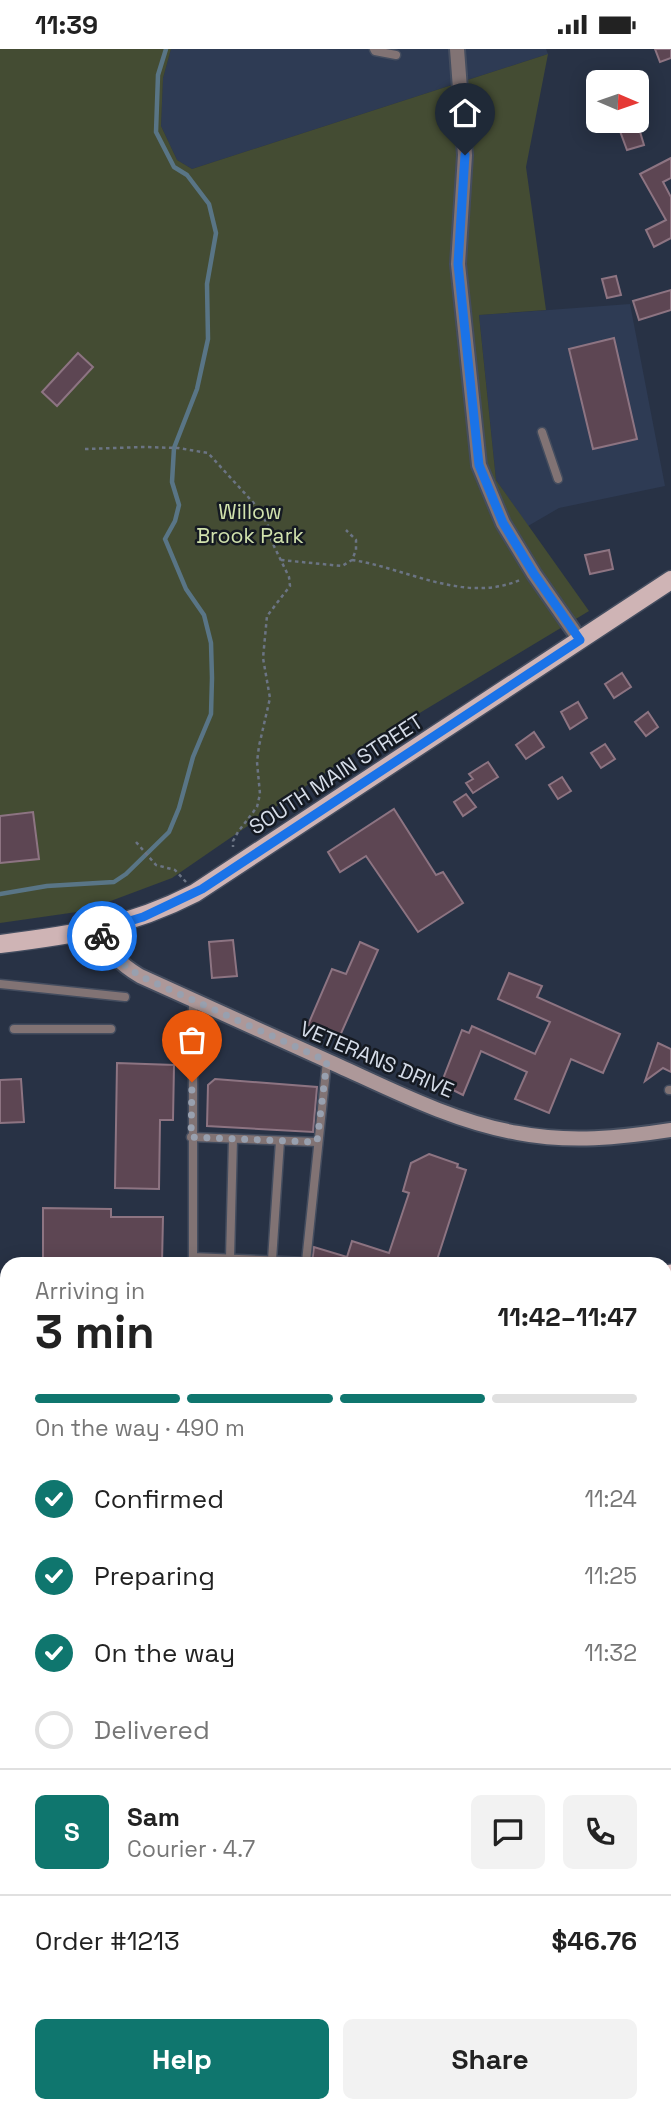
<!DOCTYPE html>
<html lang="en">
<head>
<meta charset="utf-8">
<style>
	:root { --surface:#fff; --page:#f2f2f2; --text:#222; --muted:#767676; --line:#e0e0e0; --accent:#0f766e }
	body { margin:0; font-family:"Space Grotesk",sans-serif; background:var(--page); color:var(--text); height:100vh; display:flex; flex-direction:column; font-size:26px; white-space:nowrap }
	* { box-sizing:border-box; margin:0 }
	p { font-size:23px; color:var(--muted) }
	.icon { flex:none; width:38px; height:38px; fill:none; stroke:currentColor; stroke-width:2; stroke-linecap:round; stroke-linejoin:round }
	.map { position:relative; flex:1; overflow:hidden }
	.sheet { position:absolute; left:0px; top:1208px; width:672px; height:856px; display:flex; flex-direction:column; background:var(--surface); border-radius:21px 21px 0 0; box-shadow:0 4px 18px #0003 }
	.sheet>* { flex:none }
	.needle { width:46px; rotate:92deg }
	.buttons { position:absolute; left:586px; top:21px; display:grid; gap:14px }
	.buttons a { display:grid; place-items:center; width:63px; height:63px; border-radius:10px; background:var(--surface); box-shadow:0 4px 18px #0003; font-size:35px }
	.pin { position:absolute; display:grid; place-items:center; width:60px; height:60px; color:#fff; margin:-72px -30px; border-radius:50% 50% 50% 0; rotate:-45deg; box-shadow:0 0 7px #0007 }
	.pin .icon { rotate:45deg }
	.courier { position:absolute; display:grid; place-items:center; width:70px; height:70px; margin:-35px; border:5px solid #1a73e8; border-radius:50%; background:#fff; color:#222; box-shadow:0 2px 9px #0007 }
	.head em { font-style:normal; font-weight:800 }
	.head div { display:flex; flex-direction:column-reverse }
	.head { display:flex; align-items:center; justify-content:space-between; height:119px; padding:0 35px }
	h1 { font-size:46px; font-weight:800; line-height:52px }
	.bar { display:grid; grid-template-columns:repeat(4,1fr); gap:10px 7px; align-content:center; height:84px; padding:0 35px }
	.bar i { height:9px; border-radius:5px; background:var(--line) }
	.bar .current { background:var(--accent) }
	.bar p { grid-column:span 4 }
	.line { display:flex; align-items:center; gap:18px; padding:0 35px; border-top:2px solid var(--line) }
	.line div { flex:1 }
	.round { display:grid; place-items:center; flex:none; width:74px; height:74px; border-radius:10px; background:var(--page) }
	ol { padding:0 35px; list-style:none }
	li { display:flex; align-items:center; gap:21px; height:77px }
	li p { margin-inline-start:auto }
	li .icon { padding:7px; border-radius:50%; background:var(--accent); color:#fff; stroke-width:4 }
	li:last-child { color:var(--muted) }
	li i { width:38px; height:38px; border:4px solid var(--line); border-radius:50% }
	.cta { display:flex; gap:14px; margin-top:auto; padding:14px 35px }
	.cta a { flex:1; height:80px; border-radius:10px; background:var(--accent); color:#fff; font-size:28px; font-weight:800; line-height:80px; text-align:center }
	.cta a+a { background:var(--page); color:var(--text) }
	.status { display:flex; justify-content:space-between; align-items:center; height:49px; padding:0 35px; background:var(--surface); direction:ltr }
	.status svg { height:19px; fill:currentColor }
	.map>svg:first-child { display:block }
	.built { fill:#2e3b54 }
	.green { fill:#444c33 }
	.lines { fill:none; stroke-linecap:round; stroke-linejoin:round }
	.stream { stroke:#597586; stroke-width:4.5 }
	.building { fill:#5d4653; stroke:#8d7482; stroke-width:2 }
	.lane-casing { stroke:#444d5f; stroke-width:11 }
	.street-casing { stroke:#444d5f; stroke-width:18 }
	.secondary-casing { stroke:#444d5f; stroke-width:18 }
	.primary-casing { stroke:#444d5f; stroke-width:21 }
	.highway-casing { stroke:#444d5f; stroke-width:24 }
	.path { stroke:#6b7484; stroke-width:2.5; stroke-dasharray:3.5 3.5; stroke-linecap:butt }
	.lane { stroke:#817374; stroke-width:8 }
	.street { stroke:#817374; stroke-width:14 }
	.secondary { stroke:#ad9899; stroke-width:14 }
	.primary { stroke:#cfb4b5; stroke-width:18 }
	.highway { stroke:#eececf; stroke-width:21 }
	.rail-casing { stroke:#9ca4b3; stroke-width:7 }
	.rail { stroke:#151a22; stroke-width:4.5; stroke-dasharray:13; stroke-linecap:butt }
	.done { stroke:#98a0af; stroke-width:7; stroke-dasharray:0 12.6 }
	.route { stroke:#1a73e8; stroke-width:9 }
	.labels { text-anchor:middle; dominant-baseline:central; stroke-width:5; stroke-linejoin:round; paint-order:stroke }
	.park-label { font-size:21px; fill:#d1e2ad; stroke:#151a22 }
	.street-label { font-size:21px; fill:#d5dce8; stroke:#151a22 }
</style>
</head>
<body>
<div class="status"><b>11:39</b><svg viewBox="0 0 49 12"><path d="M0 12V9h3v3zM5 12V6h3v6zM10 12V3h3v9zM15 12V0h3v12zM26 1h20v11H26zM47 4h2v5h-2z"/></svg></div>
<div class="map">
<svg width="671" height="2063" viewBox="0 0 671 2063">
	<rect width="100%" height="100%" fill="#283245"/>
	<g class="built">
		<polygon points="171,0 546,0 548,5 192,120 177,111 161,77 163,29"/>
		<polygon points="630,255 665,437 559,459 528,477 496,431 479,266"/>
		<polygon points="0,1601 7,1602 7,2056 665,2056 665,1797 671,1798 671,2063 0,2063"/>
	</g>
	<polygon class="green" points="0,0 171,0 163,29 161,77 177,111 192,120 548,5 526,118 546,261 479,266 496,431 589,562 360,700 172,829 84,862 0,874"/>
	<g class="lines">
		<polyline class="stream" points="0,845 47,837 114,833 126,825 169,783 179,759 193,708 211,665 212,629 211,594 204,566 186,540 165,490 175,472 179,456 172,433 174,399 197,340 208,290 207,235 216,184 209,155 187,126 174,118 156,83 158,26 166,0"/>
	</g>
	<g class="building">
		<polygon points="655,0 671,0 671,9 660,13"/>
		<polygon points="638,76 644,96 627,101 620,82"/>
		<polygon points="671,109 671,129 663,133 671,148 671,189 654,198 646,181 666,171 640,125"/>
		<polygon points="616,227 621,246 607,249 602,230"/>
		<polygon points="671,241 671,261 639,271 633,252"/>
		<polygon points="614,289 637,390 593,400 569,300"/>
		<polygon points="78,304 93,318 57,357 42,343"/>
		<polygon points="609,501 613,520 590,525 585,506"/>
		<polygon points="622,624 631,638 614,649 605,635"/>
		<polygon points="578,653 587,669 570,680 561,663"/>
		<polygon points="648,663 658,678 646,687 635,673"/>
		<polygon points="534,683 544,698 526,710 516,696"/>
		<polygon points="605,695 615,710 601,719 591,704"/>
		<polygon points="488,713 498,728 473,744 466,734 473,730 469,725"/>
		<polygon points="562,728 571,742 558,750 549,736"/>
		<polygon points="466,745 476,758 463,767 454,753"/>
		<polygon points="394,760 436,826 443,823 463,854 418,883 366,807 340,823 328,803"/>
		<polygon points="33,763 39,810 0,814 0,767"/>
		<polygon points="233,891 237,927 212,929 209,893"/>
		<polygon points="360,893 378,901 339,989 308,976 332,920 346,925"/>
		<polygon points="509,924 542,937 537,948 620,985 603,1024 571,1010 549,1064 515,1050 527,1023 481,1002 463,1046 441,1035 462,981 469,984 472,977 535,1005 550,973 498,950"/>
		<polygon points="658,994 671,1000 671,1023 663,1019 645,1032"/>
		<polygon points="117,1014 174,1016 173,1071 160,1071 159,1140 115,1139"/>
		<polygon points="21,1030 24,1073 0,1074 0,1031"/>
		<polygon points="215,1030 317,1038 313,1083 207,1077 208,1036"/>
		<polygon points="429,1105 458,1115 457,1118 466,1121 436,1214 312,1214 314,1198 347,1208 352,1192 389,1204 409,1144 403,1142 411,1114"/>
		<polygon points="43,1159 111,1160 111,1168 163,1168 162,1214 43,1214"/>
	</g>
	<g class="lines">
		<g class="lane-casing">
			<g id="lane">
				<polyline points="374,0 375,2 396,6"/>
				<polyline points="542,383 558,430"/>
				<polyline points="0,935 125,948"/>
				<polyline points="193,951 193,1208 306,1213 327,1012"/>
				<polyline points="14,980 111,980"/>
				<polyline points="669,1041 671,1041"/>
				<polyline points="191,1088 317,1093"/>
				<polyline points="230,1209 233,1090"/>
				<polyline points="272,1211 280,1092"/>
			</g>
		</g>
		<g class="street-casing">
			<polyline id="street" points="457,0 465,106 458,215 479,416 503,474 534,525 580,591"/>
		</g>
		<g class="secondary-casing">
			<path id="secondary" d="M100,881c8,22 20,34 40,46 66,30 132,60 199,90 57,26 116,56 179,67 51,10 102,5 153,-3"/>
		</g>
		<g class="primary-casing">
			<path id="primary" d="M0,895c73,-9 129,-17 195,-51l476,-313"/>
		</g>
		<g class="highway-casing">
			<g id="highway">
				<polyline points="665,1228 671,1226"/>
				<polyline points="665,1292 671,1290"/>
				<polyline points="0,1453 7,1450"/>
				<polyline points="0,1554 7,1549"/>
			</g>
		</g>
		<g class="path">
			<polyline points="85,400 144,398 178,399 208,404 260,461 268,477 272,493 289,528 290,537 267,567 263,609 270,649 259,697 257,713 260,745 257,758 238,783 233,792 233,798"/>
			<polyline points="281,511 342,517 352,511 356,501 356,491 346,481"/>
			<path d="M352,511c55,8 114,45 170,19"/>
			<polyline points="136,793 156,816 175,821 186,833"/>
		</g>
		<use href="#lane" class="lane"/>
		<use href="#street" class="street"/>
		<use href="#secondary" class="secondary"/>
		<use href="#primary" class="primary"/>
		<use href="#highway" class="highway"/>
		<g class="rail-casing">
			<g id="rail">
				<polyline points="669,1327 671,1326"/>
				<polyline points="0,1361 7,1361"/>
			</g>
		</g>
		<use href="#rail" class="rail"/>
	</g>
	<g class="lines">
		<polyline class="done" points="102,887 115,909 140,927 327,1012 317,1093 191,1088 192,1033"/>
		<polyline class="route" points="102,887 100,881 143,868 202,840 580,591 534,525 503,474 479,416 458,215 465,106"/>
	</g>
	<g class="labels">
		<g class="park-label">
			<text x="250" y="462">Willow<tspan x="250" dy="24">Brook Park</tspan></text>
		</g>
		<g class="street-label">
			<text transform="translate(336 725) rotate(-33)">SOUTH MAIN STREET</text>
			<text transform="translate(377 1010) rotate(23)">VETERANS DRIVE</text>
		</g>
	</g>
</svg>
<div class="buttons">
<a><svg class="needle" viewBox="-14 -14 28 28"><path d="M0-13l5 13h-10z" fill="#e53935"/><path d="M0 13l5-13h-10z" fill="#767676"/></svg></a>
</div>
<div class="pin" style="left:192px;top:1033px;background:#ea580c"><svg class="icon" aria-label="bag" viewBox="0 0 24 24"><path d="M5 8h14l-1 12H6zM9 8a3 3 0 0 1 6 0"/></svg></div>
<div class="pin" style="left:465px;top:106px;background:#1f2937"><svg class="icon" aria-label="home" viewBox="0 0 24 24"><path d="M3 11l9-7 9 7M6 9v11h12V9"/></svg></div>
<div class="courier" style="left:102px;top:887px"><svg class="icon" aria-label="bike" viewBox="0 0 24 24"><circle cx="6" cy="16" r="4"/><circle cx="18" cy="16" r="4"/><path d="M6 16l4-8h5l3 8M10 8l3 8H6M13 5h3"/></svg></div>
<section class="sheet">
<div class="head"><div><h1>3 min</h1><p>Arriving in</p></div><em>11:42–11:47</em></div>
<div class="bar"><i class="current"></i><i class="current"></i><i class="current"></i><i></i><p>On the way · 490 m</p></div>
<ol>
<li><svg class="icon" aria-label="check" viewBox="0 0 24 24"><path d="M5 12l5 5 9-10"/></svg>Confirmed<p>11:24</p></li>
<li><svg class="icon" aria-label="check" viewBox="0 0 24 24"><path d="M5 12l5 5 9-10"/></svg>Preparing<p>11:25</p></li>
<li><svg class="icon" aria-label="check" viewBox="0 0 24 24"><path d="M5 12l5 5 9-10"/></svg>On the way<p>11:32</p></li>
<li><i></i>Delivered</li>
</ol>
<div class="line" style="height:126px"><b class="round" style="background:var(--accent);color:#fff">S</b><div><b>Sam</b><p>Courier · 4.7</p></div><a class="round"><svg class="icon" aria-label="chat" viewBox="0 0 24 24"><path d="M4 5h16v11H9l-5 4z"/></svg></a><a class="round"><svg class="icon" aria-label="phone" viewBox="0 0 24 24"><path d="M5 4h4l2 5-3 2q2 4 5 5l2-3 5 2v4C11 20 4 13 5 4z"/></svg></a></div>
<div class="line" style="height:91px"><div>Order #1213</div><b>$46.76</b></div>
<div class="cta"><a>Help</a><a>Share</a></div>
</section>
</div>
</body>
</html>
